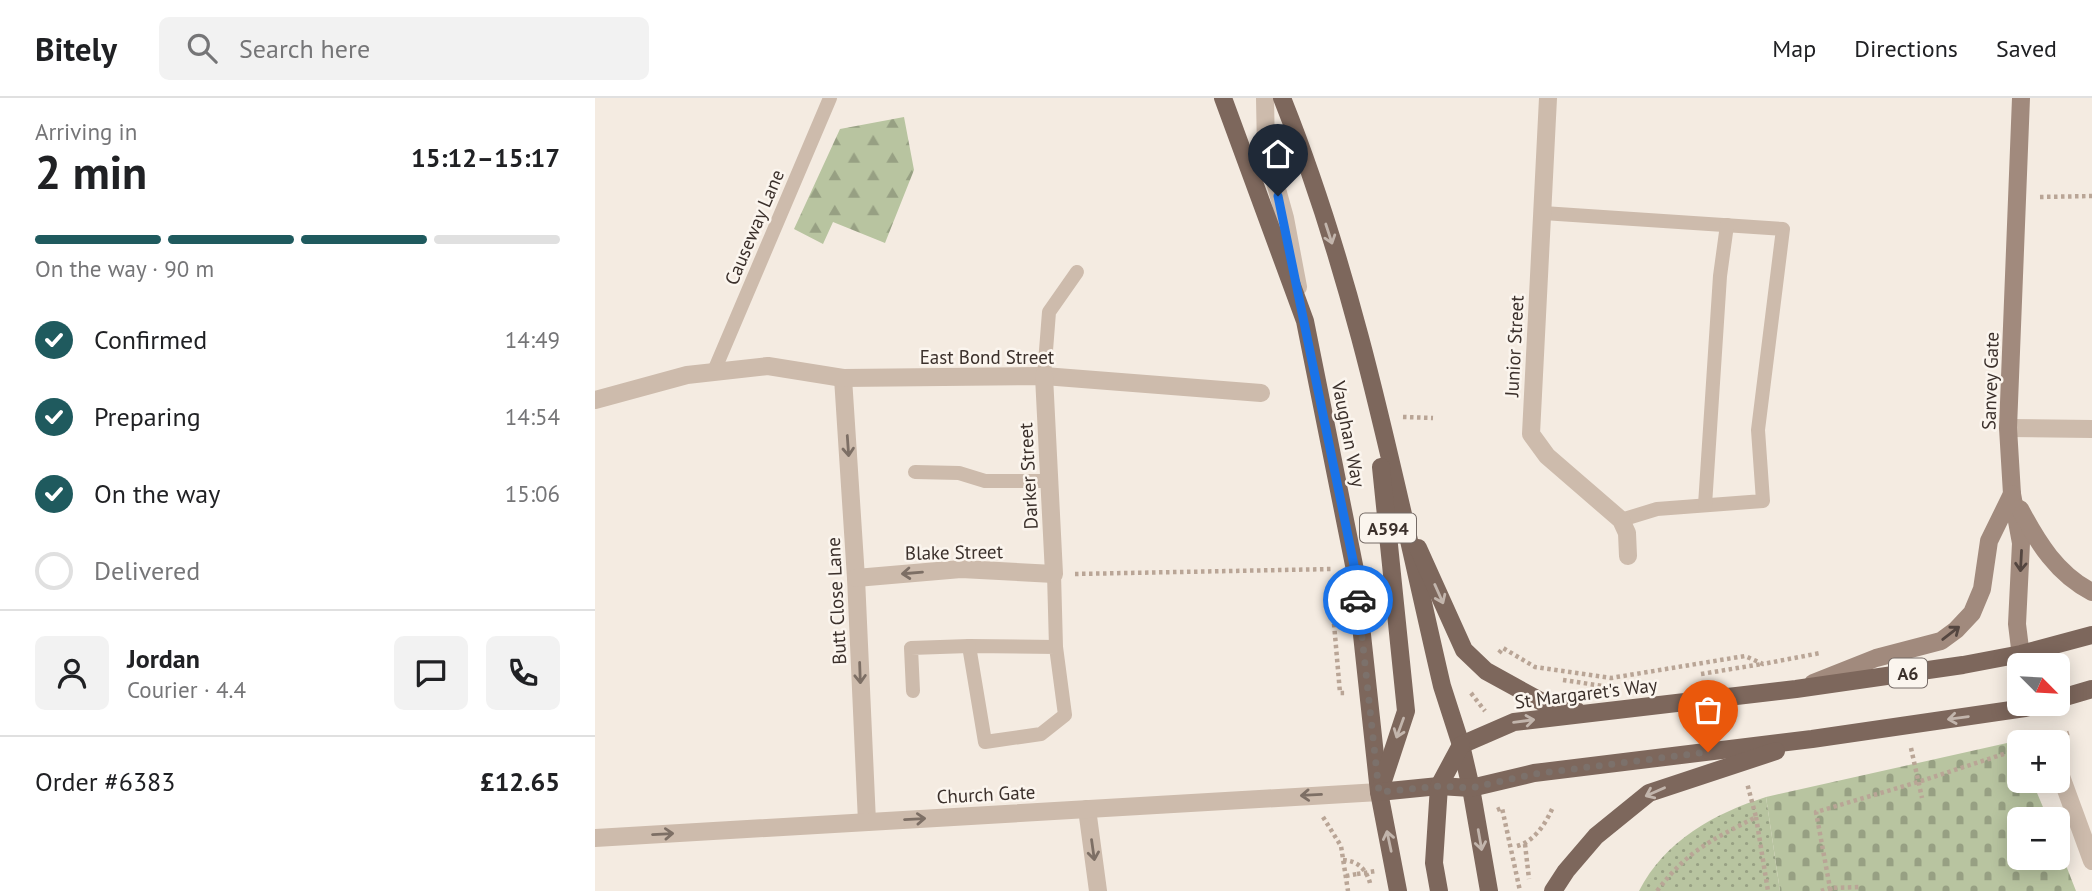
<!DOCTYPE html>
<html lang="en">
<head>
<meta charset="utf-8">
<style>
	:root { --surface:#fff; --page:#f2f2f2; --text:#202124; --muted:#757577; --line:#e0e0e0; --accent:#1f5a5e }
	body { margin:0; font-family:"PT Sans",sans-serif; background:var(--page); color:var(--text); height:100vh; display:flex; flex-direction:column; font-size:26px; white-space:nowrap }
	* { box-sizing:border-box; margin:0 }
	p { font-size:23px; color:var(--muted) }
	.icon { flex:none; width:38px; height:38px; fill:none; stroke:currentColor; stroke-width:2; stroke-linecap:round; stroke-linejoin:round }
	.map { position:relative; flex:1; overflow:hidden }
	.drawer { display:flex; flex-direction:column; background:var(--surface); width:595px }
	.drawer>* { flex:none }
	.needle { width:46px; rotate:114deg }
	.fabs { position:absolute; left:1412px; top:555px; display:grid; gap:14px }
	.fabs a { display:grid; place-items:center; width:63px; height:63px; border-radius:10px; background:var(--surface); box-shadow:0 4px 18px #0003; font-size:35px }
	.pin { position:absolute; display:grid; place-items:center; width:60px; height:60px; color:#fff; margin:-72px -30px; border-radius:50% 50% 50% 0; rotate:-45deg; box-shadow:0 0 7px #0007 }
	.pin .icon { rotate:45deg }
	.courier { position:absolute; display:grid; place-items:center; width:70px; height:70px; margin:-35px; border:5px solid #1a73e8; border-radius:50%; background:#fff; color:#222; box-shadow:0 2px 9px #0007 }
	.head em { font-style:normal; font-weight:800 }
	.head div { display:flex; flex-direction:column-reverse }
	.head { display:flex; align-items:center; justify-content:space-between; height:119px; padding:0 35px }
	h1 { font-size:46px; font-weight:800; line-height:52px }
	.bar { display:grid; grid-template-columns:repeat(4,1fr); gap:10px 7px; align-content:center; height:84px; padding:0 35px }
	.bar i { height:9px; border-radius:5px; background:var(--line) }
	.bar .active { background:var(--accent) }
	.bar p { grid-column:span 4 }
	.line { display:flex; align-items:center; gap:18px; padding:0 35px; border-top:2px solid var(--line) }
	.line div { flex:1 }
	.round { display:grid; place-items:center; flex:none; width:74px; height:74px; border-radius:10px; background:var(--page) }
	ol { padding:0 35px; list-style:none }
	li { display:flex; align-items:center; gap:21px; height:77px }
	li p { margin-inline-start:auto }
	li .icon { padding:7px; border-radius:50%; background:var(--accent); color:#fff; stroke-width:4 }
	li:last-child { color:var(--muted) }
	li i { width:38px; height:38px; border:4px solid var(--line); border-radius:50% }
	header { display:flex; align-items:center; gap:42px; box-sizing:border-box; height:98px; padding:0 35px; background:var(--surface); border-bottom:2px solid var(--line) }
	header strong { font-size:33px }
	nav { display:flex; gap:38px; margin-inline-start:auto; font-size:24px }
	.search { width:490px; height:63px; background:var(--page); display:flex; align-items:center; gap:18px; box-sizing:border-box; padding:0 24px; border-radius:10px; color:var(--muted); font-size:26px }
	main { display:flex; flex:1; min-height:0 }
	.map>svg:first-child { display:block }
	.forest { fill:url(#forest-firs) }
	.cemetery { fill:url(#cemetery-stones) }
	.garden { fill:url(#garden-dots) }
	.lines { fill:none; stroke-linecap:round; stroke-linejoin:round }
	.path { stroke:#b9a596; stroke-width:4.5; stroke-dasharray:3.5 3.5; stroke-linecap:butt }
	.lane { stroke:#cdbbac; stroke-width:14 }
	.street { stroke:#cdbbac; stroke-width:18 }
	.secondary { stroke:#a18a7d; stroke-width:18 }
	.primary { stroke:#7d675c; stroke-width:18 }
	.path-bridge { stroke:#b9a596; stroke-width:4.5; stroke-dasharray:3.5 3.5; stroke-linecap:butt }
	.oneway { stroke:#c2b5ac }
	.oneway2 { stroke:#7d6f65 }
	.oneway3 { stroke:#544640 }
	.done { stroke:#7c716b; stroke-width:7; stroke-dasharray:0 12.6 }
	.route { stroke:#1a73e8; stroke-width:9 }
	.labels { text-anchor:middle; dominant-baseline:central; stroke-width:5; stroke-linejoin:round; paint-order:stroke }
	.shield { fill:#fbf5ee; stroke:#756b66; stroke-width:2 }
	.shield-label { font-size:18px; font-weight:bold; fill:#3b302b }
	.street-label { font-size:19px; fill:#3b302b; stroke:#fbf5ee }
</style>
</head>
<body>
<header>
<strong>Bitely</strong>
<div class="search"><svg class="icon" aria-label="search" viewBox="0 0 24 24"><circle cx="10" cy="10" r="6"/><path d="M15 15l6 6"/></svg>Search here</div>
<nav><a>Map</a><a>Directions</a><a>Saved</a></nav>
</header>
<main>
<section class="drawer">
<div class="head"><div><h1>2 min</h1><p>Arriving in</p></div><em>15:12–15:17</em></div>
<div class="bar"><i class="active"></i><i class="active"></i><i class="active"></i><i></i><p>On the way · 90 m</p></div>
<ol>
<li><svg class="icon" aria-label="check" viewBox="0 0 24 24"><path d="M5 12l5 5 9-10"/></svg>Confirmed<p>14:49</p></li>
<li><svg class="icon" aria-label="check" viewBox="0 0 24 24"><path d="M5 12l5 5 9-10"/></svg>Preparing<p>14:54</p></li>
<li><svg class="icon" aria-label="check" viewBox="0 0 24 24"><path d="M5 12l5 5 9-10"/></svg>On the way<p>15:06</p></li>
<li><i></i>Delivered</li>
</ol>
<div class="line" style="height:126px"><a class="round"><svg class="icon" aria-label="person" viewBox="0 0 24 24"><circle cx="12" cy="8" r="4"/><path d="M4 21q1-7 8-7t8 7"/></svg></a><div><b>Jordan</b><p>Courier · 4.4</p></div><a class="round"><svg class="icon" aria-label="chat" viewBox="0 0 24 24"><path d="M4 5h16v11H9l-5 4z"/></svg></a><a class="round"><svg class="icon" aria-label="phone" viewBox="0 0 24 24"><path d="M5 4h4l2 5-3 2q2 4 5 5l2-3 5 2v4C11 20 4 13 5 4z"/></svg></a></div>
<div class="line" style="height:91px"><div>Order #6383</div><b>£12.65</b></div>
</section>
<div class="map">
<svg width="1497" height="793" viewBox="0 0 1497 793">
	<defs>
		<pattern id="forest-firs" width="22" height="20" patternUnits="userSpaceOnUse" patternTransform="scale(1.75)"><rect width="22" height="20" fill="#b8c4a0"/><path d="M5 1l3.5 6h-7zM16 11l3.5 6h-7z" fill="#97a083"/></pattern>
		<pattern id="cemetery-stones" width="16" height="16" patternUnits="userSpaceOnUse" patternTransform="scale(1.75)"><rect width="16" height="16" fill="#b8c4a0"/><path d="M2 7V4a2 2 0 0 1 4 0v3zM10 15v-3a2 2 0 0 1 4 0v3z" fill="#97a083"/></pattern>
		<pattern id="garden-dots" width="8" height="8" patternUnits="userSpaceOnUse" patternTransform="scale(1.75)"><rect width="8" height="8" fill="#b8c4a0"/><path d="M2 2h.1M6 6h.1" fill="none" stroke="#97a083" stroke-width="1.8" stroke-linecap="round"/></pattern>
	</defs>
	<rect width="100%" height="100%" fill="#f4ebe1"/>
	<polygon class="forest" points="309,19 319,72 290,145 238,124 228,146 199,131 245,31"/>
	<polygon class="cemetery" points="1421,643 1424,651 1424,682 1437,683 1453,721 1424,721 1424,760 1463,760 1463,747 1481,793 1185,793 1171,699"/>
	<path class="garden" d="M1171,699l14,94h-141c25,-50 76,-78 127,-94z"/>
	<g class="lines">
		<g class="path">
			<polyline points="1445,99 1497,98"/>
			<polyline points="808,319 838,320"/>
			<polyline points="480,476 738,471"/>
			<polyline points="736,491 745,595 750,595"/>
			<polyline points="904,555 908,550 940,569 1016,580 1150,558 1168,566 1225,555"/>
			<polyline points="1106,576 1167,566"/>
			<polyline points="968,582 1008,588"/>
			<polyline points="876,595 890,613"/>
			<polyline points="1446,644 1474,635"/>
			<polyline points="1316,650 1327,700"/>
			<polyline points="902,712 907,710 925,793"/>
			<polyline points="728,719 746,748 753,793"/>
			<polyline points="1161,719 1173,793"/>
			<polyline points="930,746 934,781"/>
			<path d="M922,748c18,-5 29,-23 36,-39"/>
			<path d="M748,762c15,1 23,9 27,23"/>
			<polyline points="751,778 762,776"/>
			<path d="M1062,793c31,-41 55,-51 99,-74l-9,-34"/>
			<polyline points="1226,793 1235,790 1221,714 1323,684 1424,651"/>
			<polyline points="1236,793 1235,790 1265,789"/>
		</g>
		<g class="lane">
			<polyline points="948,115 1188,131 1163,332 1168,403 1062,411 1026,422"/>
			<polyline points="119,273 235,0"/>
			<polyline points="449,278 454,214 482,174"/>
			<polyline points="320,374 364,375 390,383 455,383"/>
			<polyline points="1110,407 1125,178 1132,127"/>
			<polyline points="459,476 461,549 374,548 390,644 446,636 470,617 461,549"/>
			<polyline points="318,593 316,550 374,548"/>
		</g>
		<g class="street">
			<polyline points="670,0 671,52 690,120 703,189"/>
			<polyline points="953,0 936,336 952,358 1026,422 1032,435 1033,458"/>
			<polyline points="248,280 261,480 272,724"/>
			<polyline points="0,302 92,277 173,268 248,280 449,278 666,295"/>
			<polyline points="1413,330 1497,331"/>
			<polyline points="261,480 366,471 459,476 449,278"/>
			<polyline points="1463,670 1497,763"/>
			<polyline points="492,711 503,793"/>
			<polyline points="0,740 784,694"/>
		</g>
		<g class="secondary">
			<polyline points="1426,0 1413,330 1417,396 1426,445 1422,526 1427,567"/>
			<path d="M1425,411c18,34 37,65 72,83"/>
			<polyline points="1218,585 1281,560 1346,543 1361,532 1377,515 1387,491 1394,443 1417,396"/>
		</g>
		<g class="primary">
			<polyline points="628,0 710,223 760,472 784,694 803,793"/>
			<path d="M687,0c76,189 114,390 160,588l19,59 10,43 18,103"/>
			<polyline points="786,369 811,613 787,686"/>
			<polyline points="823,450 869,552 891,573 949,605 981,612"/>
			<polyline points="1463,601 1497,591"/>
			<polyline points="866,647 919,624 1201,591 1368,567 1426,556 1497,537"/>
			<polyline points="784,694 844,688 876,690 939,675 1217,641 1430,610 1446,606"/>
			<polyline points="844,793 839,765 844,688 866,647"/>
			<polyline points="958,793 971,773 1001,738 1054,695 1181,653"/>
		</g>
		<polyline class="path-bridge" points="762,776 781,773"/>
	</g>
	<defs><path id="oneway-shaft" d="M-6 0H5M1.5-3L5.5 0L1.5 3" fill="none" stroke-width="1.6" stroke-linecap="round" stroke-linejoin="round" transform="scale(1.75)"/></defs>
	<g class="oneway">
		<use href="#oneway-shaft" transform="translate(734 136) rotate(72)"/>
		<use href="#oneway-shaft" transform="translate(844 496) rotate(66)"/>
		<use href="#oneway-shaft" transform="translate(1363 620) rotate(172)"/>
		<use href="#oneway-shaft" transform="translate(929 623) rotate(-7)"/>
		<use href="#oneway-shaft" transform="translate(805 630) rotate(110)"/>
		<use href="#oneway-shaft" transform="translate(1060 694) rotate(156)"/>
		<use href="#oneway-shaft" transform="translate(885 742) rotate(80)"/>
		<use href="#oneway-shaft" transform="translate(794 743) rotate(-102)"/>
	</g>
	<g class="oneway2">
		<use href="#oneway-shaft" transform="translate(253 348) rotate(86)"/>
		<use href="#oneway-shaft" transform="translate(317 475) rotate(175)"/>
		<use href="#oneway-shaft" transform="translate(265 575) rotate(88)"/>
		<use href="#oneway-shaft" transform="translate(716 697) rotate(177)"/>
		<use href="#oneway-shaft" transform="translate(320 721) rotate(-3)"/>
		<use href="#oneway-shaft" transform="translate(68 736) rotate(-3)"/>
		<use href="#oneway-shaft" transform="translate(498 752) rotate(82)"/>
	</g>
	<g class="oneway3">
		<use href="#oneway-shaft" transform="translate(1426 463) rotate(93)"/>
		<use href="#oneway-shaft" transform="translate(1356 535) rotate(-38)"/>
	</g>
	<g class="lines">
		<polyline class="done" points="763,502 784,694 844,688 876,690 939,676 1113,654"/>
		<polyline class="route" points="683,98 760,472 763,502"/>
	</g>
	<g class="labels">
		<g class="shield">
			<rect x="765" y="415.5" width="56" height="29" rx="5"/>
			<rect x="1294" y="560.5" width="38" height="29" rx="5"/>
		</g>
		<g class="shield-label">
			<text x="793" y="430">A594</text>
			<text x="1313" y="575">A6</text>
		</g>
		<g class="street-label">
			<text transform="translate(159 129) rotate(-67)">Causeway Lane</text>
			<text transform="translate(919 248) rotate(-87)">Junior Street</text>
			<text x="392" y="259">East Bond Street</text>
			<text transform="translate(1395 283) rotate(-88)">Sanvey Gate</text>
			<text transform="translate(754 336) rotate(79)">Vaughan Way</text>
			<text transform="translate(433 378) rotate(-93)">Darker Street</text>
			<text transform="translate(359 454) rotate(-1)">Blake Street</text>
			<text transform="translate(241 503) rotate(-93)">Butt Close Lane</text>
			<text transform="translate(991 595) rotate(-7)">St Margaret's Way</text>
			<text transform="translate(391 696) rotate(-3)">Church Gate</text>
		</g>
	</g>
</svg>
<div class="fabs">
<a><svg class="needle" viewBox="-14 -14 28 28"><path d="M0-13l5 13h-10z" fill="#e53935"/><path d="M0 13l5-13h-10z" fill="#757577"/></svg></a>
<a>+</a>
<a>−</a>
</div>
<div class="pin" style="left:1113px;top:654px;background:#ea580c"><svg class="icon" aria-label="bag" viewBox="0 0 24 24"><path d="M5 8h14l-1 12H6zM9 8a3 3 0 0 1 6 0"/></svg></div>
<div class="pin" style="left:683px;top:98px;background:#1f2937"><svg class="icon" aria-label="home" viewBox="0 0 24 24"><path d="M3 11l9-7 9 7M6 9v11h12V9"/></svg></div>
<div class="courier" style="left:763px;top:502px"><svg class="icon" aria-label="car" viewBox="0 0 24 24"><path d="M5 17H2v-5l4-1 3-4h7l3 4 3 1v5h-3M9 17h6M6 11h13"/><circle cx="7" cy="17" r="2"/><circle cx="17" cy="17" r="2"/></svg></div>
</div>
</main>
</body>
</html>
